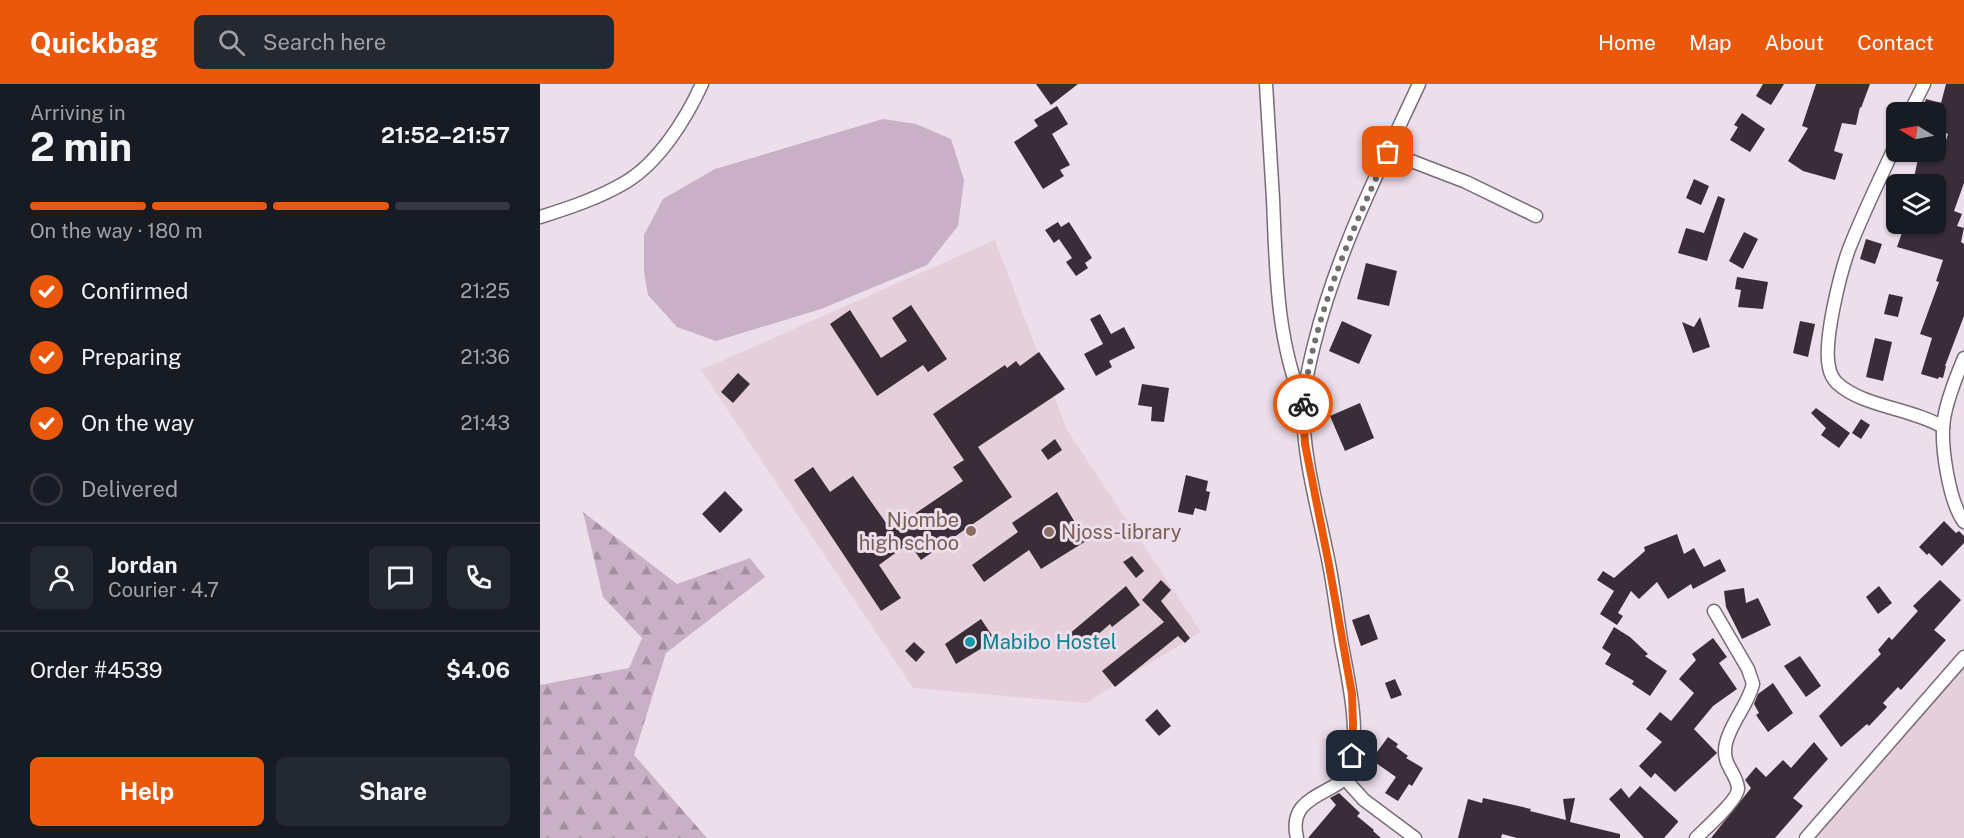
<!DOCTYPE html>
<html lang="en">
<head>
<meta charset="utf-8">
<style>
	:root { --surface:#171b24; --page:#242831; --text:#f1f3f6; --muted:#9ea1a6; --line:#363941; --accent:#ea580c }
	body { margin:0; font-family:"Public Sans",sans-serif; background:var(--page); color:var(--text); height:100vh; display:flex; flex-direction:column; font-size:22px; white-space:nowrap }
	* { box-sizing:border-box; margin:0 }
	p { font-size:20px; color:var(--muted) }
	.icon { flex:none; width:33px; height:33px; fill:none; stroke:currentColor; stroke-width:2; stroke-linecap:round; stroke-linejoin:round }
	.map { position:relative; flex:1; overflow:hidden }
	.drawer { display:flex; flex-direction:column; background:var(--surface); width:540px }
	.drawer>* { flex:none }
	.needle { width:39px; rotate:280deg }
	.controls { position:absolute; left:1346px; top:18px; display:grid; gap:12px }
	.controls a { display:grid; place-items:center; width:60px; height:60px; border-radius:9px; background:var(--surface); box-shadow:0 2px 4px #0004; font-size:30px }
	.pin { position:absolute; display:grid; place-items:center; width:51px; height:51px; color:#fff; margin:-26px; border-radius:12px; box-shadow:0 3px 9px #0006 }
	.courier { position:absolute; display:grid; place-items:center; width:60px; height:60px; margin:-30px; border:4px solid #ea580c; border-radius:50%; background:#fff; color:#222; box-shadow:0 2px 8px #0007 }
	.head em { font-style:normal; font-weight:700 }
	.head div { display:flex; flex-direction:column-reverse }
	.head { display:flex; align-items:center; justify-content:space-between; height:102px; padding:0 30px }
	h1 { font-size:39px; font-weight:700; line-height:45px }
	.bar { display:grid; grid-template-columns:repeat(4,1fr); gap:9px 6px; align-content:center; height:72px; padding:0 30px }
	.bar i { height:8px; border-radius:4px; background:var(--line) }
	.bar .active { background:var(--accent) }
	.bar p { grid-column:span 4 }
	.line { display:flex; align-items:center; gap:15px; padding:0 30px; border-top:2px solid var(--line) }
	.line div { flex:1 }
	.round { display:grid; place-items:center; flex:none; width:63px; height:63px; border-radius:9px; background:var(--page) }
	ol { padding:0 30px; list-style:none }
	li { display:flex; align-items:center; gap:18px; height:66px }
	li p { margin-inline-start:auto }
	li .icon { padding:6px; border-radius:50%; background:var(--accent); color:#fff; stroke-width:4 }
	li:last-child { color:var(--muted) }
	li i { width:33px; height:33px; border:3px solid var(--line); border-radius:50% }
	.button { display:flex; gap:12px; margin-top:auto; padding:12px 30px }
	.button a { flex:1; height:69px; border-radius:9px; background:var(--accent); color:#fff; font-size:24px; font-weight:700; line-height:69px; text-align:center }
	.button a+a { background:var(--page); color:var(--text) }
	header { display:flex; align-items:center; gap:36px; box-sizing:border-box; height:84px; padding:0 30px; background:var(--accent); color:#fff }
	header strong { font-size:28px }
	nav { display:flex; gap:33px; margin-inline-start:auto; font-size:21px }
	.search { width:420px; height:54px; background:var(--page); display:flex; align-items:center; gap:15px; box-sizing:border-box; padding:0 21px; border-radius:9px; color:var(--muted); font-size:22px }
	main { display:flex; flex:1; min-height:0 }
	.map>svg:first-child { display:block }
	.education { fill:#e5cfda }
	.forest { fill:url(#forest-firs) }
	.park { fill:#c9b0c7 }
	.building { fill:#392e38 }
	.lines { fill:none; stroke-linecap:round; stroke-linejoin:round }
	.minor-casing { stroke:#786c77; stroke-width:15 }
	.minor { stroke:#fff; stroke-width:12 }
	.done { stroke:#756c74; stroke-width:6; stroke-dasharray:0 10.8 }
	.route { stroke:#ea580c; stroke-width:8 }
	.education-dot { fill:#8d6e63; stroke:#ecdeeb; stroke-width:2 }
	.culture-dot { fill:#0f9aa8; stroke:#ecdeeb; stroke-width:2 }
	.labels { text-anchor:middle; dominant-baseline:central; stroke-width:6; stroke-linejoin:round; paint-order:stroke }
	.education-label { font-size:20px; fill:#785e54; stroke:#ecdeeb; text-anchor:end }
	.culture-label { font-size:20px; fill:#0d838f; stroke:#ecdeeb; text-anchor:start }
</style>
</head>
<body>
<header>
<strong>Quickbag</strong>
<div class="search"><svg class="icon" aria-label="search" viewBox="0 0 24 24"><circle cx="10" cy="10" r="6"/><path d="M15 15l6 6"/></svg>Search here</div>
<nav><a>Home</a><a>Map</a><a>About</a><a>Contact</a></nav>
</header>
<main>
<section class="drawer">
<div class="head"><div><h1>2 min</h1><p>Arriving in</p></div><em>21:52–21:57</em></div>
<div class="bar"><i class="active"></i><i class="active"></i><i class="active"></i><i></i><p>On the way · 180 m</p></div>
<ol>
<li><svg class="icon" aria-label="check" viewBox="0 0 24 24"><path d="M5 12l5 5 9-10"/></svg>Confirmed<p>21:25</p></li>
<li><svg class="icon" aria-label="check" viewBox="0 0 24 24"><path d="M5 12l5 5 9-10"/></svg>Preparing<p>21:36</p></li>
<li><svg class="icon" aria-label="check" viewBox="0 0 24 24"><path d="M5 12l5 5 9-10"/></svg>On the way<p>21:43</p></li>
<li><i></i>Delivered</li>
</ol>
<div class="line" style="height:108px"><a class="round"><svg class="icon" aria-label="person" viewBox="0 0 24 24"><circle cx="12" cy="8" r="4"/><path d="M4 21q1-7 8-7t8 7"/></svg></a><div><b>Jordan</b><p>Courier · 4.7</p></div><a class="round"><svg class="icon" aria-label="chat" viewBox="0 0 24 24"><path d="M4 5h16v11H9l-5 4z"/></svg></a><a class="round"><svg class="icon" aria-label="phone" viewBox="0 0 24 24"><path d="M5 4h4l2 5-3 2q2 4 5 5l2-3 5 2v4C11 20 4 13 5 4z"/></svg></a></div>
<div class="line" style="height:78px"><div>Order #4539</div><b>$4.06</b></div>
<div class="button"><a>Help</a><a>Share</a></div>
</section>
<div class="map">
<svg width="1424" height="754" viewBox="0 0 1424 754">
	<defs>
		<pattern id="forest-firs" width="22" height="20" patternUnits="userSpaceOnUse" patternTransform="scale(1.5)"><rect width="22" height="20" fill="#c9b0c7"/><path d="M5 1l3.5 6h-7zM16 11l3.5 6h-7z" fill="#a490a2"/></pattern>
	</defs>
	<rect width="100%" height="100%" fill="#ecdeeb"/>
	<g class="education">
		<polygon points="455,156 527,346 661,548 546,619 373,604 161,286"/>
		<polygon points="1424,575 1424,754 1270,754"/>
	</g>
	<polygon class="forest" points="43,428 137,500 210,474 225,493 126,569 94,671 167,754 0,754 0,601 89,584 102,554 63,513"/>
	<polygon class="park" points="343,35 376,40 411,55 424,96 418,142 387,181 281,225 176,257 137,243 108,211 104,187 104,151 123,115 175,85"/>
	<g class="building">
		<polygon points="496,0 538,0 511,21"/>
		<polygon points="1223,0 1244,0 1231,21 1216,12"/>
		<polygon points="1276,0 1330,0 1321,24 1320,23 1316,41 1302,39 1294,67 1303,70 1295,96 1263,87 1248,77 1268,44 1262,42"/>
		<polygon points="1406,0 1424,0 1424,99 1414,127 1422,130 1417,142 1424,144 1421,158 1424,160 1424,232 1405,282 1406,282 1403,294 1399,293 1398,295 1381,290 1392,254 1380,250 1399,198 1396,197 1403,176 1357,163 1365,140 1395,140 1395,100 1373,98 1378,75 1381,76 1384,68 1402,68 1408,50 1395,44 1395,28 1381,28 1386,15 1401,19"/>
		<polygon points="517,22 528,40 512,50 530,81 520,86 524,92 503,105 474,58 498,42 494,36"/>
		<polygon points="1202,29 1225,45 1210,68 1190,56 1198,43 1194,41"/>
		<polygon points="1154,95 1169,102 1161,121 1146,114"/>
		<polygon points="1178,112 1185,115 1167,177 1138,169 1146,144 1164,149"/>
		<polygon points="518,138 521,143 529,138 552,174 545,179 548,184 536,192 526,178 532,174 519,155 514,159 505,146"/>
		<polygon points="1204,148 1218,155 1203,185 1189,177"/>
		<polygon points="1326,155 1342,160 1335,180 1320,175"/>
		<polygon points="826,179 857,187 849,222 817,215"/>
		<polygon points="1197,193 1228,198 1223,225 1198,223 1201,206 1195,205"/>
		<polygon points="1349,210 1363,213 1358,233 1344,230"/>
		<polygon points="371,221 407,275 388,288 383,281 337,312 290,240 310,226 341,274 367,257 352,234"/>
		<polygon points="560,230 571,250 584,243 595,264 569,277 572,283 556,292 544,270 563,260 550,235"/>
		<polygon points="1160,233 1170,263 1153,269 1142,238 1154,243"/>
		<polygon points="802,237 832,251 819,280 789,267"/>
		<polygon points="1260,237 1275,240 1268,273 1253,269"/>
		<polygon points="1335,254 1352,258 1343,297 1326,293"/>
		<polygon points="499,268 525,305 438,363 472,413 381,476 369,459 339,481 361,514 341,527 254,396 273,383 290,408 313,392 351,446 423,397 413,383 424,376 393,330 465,281 467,284 476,277 480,282"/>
		<polygon points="198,289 210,300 193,319 181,308"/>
		<polygon points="602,300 629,304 624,338 611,337 612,323 598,321"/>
		<polygon points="820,319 834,354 805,367 790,332"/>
		<polygon points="1276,324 1310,349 1299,364 1281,351 1286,344 1271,329"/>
		<polygon points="1321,335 1330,341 1321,355 1312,349"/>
		<polygon points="515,355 522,366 508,376 501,366"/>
		<polygon points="646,391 668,397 666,407 670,408 666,427 655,424 653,431 638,428"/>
		<polygon points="185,407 203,426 180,449 162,430"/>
		<polygon points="517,408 546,457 501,485 489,466 444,498 432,481 478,448 472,439"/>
		<polygon points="1404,437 1416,449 1419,447 1424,452 1424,459 1402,482 1389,469 1387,471 1379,463"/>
		<polygon points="1137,450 1144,470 1154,464 1164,483 1180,475 1186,487 1153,505 1151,500 1128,515 1117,498 1099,515 1091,507 1078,529 1083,532 1077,541 1060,530 1074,507 1057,496 1063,487 1074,494 1105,467 1104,463"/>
		<polygon points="592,472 604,487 596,494 583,478"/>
		<polygon points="621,496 631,506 621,517 650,554 645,559 638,552 575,603 562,587 624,538 602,516"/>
		<polygon points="1400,496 1421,516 1394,546 1406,556 1361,606 1358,603 1343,619 1347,623 1329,642 1327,640 1301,663 1279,632 1341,570 1338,566 1349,553 1352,556 1378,527 1373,522"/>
		<polygon points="586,502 600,521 572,543 570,540 540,566 528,551"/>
		<polygon points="1339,502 1352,519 1338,530 1326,513"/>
		<polygon points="1204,504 1206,519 1218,514 1231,541 1202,555 1186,523 1184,507"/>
		<polygon points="829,530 838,555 821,562 812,536"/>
		<polygon points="441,535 455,556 416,580 405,560"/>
		<polygon points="1074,543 1090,553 1108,570 1105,572 1127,587 1110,612 1092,600 1094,597 1065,580 1071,570 1062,564"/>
		<polygon points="1173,554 1187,573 1179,579 1197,605 1173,622 1154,645 1177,669 1135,708 1115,689 1111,694 1099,682 1122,658 1106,645 1120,628 1131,637 1154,609 1139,595 1156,576 1152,570"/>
		<polygon points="374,558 385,568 376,578 365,567"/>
		<polygon points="1260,572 1281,602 1266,613 1244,582"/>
		<polygon points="855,595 862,611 851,615 845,599"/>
		<polygon points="1233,599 1253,629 1228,648 1216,631 1219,629 1214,620 1218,610"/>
		<polygon points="617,625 631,642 619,652 605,636"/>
		<polygon points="848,653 858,660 856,663 868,672 866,674 883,684 872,702 869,700 858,717 845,709 856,693 836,679 825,697 815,690 822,670 832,675"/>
		<polygon points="1274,658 1288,675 1253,714 1263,722 1235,754 1171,754 1211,704 1205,696 1216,683 1226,693 1243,676 1251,684"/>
		<polygon points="1100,702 1138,737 1138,738 1124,754 1104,754 1069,715 1081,704 1089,714"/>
		<polygon points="799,709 820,729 817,732 834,746 833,747 841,754 768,754 796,721 790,714"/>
		<polygon points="943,714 991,725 990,727 1026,736 1023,715 1035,714 1030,738 1080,750 1080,754 977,754 962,750 961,754 918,754 928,715 942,719"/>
	</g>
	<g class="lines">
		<g class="minor-casing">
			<g id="minor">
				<path d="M726,0c2,38 5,77 7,115 3,67 3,141 30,204"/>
				<polyline points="1370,28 1384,0"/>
				<path d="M1356,60c-16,35 -33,69 -47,105 -9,25 -26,93 -20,118 1,6 4,12 8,16 26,24 74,25 106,44"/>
				<polyline points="848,68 926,98 996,132"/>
				<path d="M0,133c29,-9 59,-19 86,-35 33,-20 60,-63 76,-98"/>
				<path d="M1424,274c-8,19 -17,41 -20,61 -4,25 5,83 20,103"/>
				<polyline points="805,695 824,716 875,754"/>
				<path d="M757,754c-9,-38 24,-41 48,-59 19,-39 3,-99 -4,-139 -4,-25 -7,-51 -12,-76 -10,-52 -26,-104 -26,-157 1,-21 6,-42 11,-62 22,-91 66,-177 105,-261"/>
				<path d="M1156,754c9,-9 43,-39 42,-50 -2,-17 -17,-23 -12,-45 5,-21 22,-38 27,-59l-5,-15 -34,-58"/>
				<polyline points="1266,754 1424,573"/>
			</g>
		</g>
		<use href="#minor" class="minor"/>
	</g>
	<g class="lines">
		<path class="done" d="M763,320c11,-89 48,-171 85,-252"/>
		<polyline class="route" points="763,320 765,360 789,481 812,610 813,640 812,672"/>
	</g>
	<g class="education-dot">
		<circle cx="431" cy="447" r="6"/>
		<circle cx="509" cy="448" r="6"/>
	</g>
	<circle class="culture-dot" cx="430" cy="558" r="6"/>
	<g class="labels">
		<g class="education-label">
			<text x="419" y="436">Njombe<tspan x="419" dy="23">high schoo</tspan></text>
			<text x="521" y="448" text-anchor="start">Njoss-library</text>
		</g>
		<g class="culture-label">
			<text x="442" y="558">Mabibo Hostel</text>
		</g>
	</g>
</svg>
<div class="controls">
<a><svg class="needle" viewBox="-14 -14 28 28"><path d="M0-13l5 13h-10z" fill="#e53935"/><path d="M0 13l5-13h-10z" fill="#9ea1a6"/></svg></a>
<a><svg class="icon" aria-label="layers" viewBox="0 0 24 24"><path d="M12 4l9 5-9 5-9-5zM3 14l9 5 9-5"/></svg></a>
</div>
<div class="pin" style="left:848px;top:68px;background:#ea580c"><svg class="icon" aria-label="bag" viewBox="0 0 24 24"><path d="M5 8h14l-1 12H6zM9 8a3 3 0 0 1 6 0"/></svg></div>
<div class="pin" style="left:812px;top:672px;background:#1f2937"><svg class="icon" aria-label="home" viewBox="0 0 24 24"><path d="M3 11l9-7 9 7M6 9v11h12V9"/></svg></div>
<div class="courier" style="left:763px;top:320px"><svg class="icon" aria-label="bike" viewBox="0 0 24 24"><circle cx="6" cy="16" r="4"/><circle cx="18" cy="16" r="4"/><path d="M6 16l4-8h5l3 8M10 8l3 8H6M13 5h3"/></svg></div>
</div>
</main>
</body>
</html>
